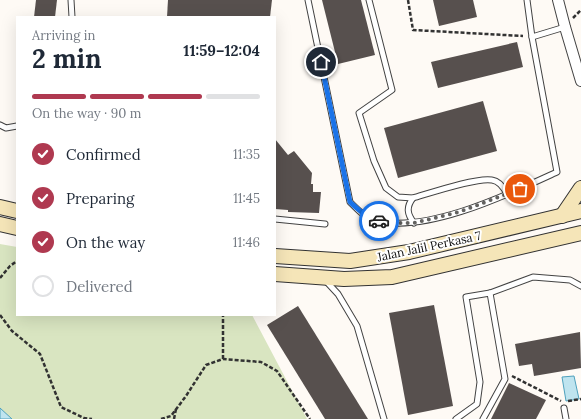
<!DOCTYPE html>
<html lang="en">
<head>
<meta charset="utf-8">
<style>
	:root { --surface:#fff; --page:#f6f6f7; --text:#1f2937; --muted:#747a83; --line:#e0e1e3; --accent:#af3950 }
	body { margin:0; font-family:Lora,serif; background:var(--page); color:var(--text); height:100vh; display:flex; flex-direction:column; font-size:15px; white-space:nowrap }
	* { box-sizing:border-box; margin:0 }
	p { font-size:13px; color:var(--muted) }
	.icon { flex:none; width:22px; height:22px; fill:none; stroke:currentColor; stroke-width:2; stroke-linecap:round; stroke-linejoin:round }
	.map { position:relative; flex:1; overflow:hidden }
	.side { position:absolute; left:16px; top:16px; width:260px; height:300px; display:flex; flex-direction:column; background:var(--surface); border-radius:0px; box-shadow:0 4px 16px #0002 }
	.side>* { flex:none }
	.pin { position:absolute; display:grid; place-items:center; width:34px; height:34px; color:#fff; margin:-17px; border:2px solid #fff; border-radius:50%; box-shadow:0 1px 4px #0007 }
	.courier { position:absolute; display:grid; place-items:center; width:40px; height:40px; margin:-20px; border:3px solid #1a73e8; border-radius:50%; background:#fff; color:#222; box-shadow:0 1px 5px #0007 }
	.overview em { font-style:normal; font-weight:700 }
	.overview div { display:flex; flex-direction:column-reverse }
	.overview { display:flex; align-items:center; justify-content:space-between; height:68px; padding:0 16px }
	h1 { font-size:26px; font-weight:700; line-height:30px }
	.bar { display:grid; grid-template-columns:repeat(4,1fr); gap:6px 4px; align-content:center; height:48px; padding:0 16px }
	.bar i { height:5px; border-radius:3px; background:var(--line) }
	.bar .selected { background:var(--accent) }
	.bar p { grid-column:span 4 }
	ol { padding:0 16px; list-style:none }
	li { display:flex; align-items:center; gap:12px; height:44px }
	li p { margin-inline-start:auto }
	li .icon { padding:4px; border-radius:50%; background:var(--accent); color:#fff; stroke-width:4 }
	li:last-child { color:var(--muted) }
	li i { width:22px; height:22px; border:2px solid var(--line); border-radius:50% }
	.map>svg:first-child { display:block }
	.green { fill:#d9e5c1 }
	.water { fill:#bfe4ef; stroke:#4fa1bd }
	.building { fill:#57504e }
	.lines { fill:none; stroke-linecap:round; stroke-linejoin:round }
	.lane-casing { stroke:#434343; stroke-width:7 }
	.street-casing { stroke:#434343; stroke-width:12 }
	.secondary-casing { stroke:#323232; stroke-width:16 }
	.path { stroke:#323232; stroke-width:2.5; stroke-dasharray:4 2; stroke-linecap:butt }
	.lane { stroke:#fff; stroke-width:5 }
	.street { stroke:#fff; stroke-width:10 }
	.secondary { stroke:#f5e5b8; stroke-width:14 }
	.done { stroke:#636260; stroke-width:4; stroke-dasharray:0 7.2 }
	.route { stroke:#1a73e8; stroke-width:5 }
	.labels { text-anchor:middle; dominant-baseline:central; stroke-width:4; stroke-linejoin:round; paint-order:stroke }
	.street-label { font-size:12px; fill:#101010; stroke:#fff }
</style>
</head>
<body>
<div class="map">
<svg width="581" height="419" viewBox="0 0 581 419">
	<rect width="100%" height="100%" fill="#fefaf5"/>
	<polygon class="green" points="0,244 17,247 17,315 252,315 307,419 0,419"/>
	<g class="water">
		<polygon points="574,376 579,399 566,401 562,377"/>
		<polygon points="0,408 12,419 0,419"/>
	</g>
	<g class="building">
		<polygon points="36,0 57,0 55,17 34,17"/>
		<polygon points="168,0 272,0 270,17 167,17"/>
		<polygon points="322,0 361,0 375,55 338,64"/>
		<polygon points="433,0 473,0 477,17 439,26"/>
		<polygon points="517,42 523,67 438,88 431,62"/>
		<polygon points="483,101 497,151 398,178 384,128"/>
		<polygon points="275,139 288,155 294,151 312,173 311,184 313,184 313,192 321,192 319,213 288,212 288,210 275,209"/>
		<polygon points="434,305 453,406 408,415 389,313"/>
		<polygon points="298,306 368,419 325,419 267,325"/>
		<polygon points="580,332 581,368 534,376 532,364 519,366 515,344"/>
		<polygon points="509,383 546,400 536,419 491,419"/>
	</g>
	<g class="lines">
		<g class="lane-casing">
			<g id="lane">
				<polyline points="71,0 72,17"/>
				<path d="M308,0l42,202c7,7 14,15 24,18 51,15 137,-27 183,-48l-25,-135 -5,-37"/>
				<polyline points="369,0 392,90 359,113 374,161 386,188 398,197 413,198"/>
				<polyline points="532,37 565,27"/>
				<polyline points="0,125 6,128 17,126"/>
				<polyline points="275,219 325,224"/>
				<path d="M414,223c-7,-9 -8,-16 -1,-25 17,-5 64,-21 79,-18 8,1 12,8 15,14"/>
				<polyline points="325,280 338,294 357,326 384,419"/>
				<polyline points="564,408 566,419"/>
				<polyline points="456,419 477,404 480,382 466,297 490,293 533,277 570,280 581,286"/>
				<polyline points="483,419 505,379 490,293"/>
			</g>
		</g>
		<g class="street-casing">
			<polyline id="street" points="558,0 565,27 581,81"/>
		</g>
		<g class="secondary-casing">
			<g id="secondary">
				<polyline points="0,207 17,211"/>
				<polyline points="562,216 581,188"/>
				<polyline points="0,224 17,228"/>
				<polyline points="275,256 350,261 409,252 581,211"/>
				<polyline points="275,274 344,279 392,277 581,233"/>
			</g>
		</g>
		<g class="path">
			<polyline points="408,0 413,30 523,36"/>
			<polyline points="573,18 581,10"/>
			<polyline points="0,278 10,266 17,261"/>
			<polyline points="0,315 12,331 40,354 61,407 84,418 92,419"/>
			<polyline points="223,359 223,315"/>
			<polyline points="512,376 561,401"/>
			<polyline points="568,401 581,399"/>
			<polyline points="161,419 171,416 186,396 206,365 223,359 261,362 277,371 310,419"/>
			<polyline points="174,419 176,409"/>
		</g>
		<use href="#lane" class="lane"/>
		<use href="#street" class="street"/>
		<use href="#secondary" class="secondary"/>
	</g>
	<g class="lines">
		<polyline class="done" points="379,221 392,223 414,223 459,212 520,189"/>
		<path class="route" d="M321,62l29,140c9,8 17,16 29,19"/>
	</g>
	<g class="labels">
		<g class="street-label">
			<text transform="translate(429 246) rotate(-12)">Jalan Jalil Perkasa 7</text>
		</g>
	</g>
</svg>
<div class="pin" style="left:520px;top:189px;background:#ea580c"><svg class="icon" aria-label="bag" viewBox="0 0 24 24"><path d="M5 8h14l-1 12H6zM9 8a3 3 0 0 1 6 0"/></svg></div>
<div class="pin" style="left:321px;top:62px;background:#1f2937"><svg class="icon" aria-label="home" viewBox="0 0 24 24"><path d="M3 11l9-7 9 7M6 9v11h12V9"/></svg></div>
<div class="courier" style="left:379px;top:221px"><svg class="icon" aria-label="car" viewBox="0 0 24 24"><path d="M5 17H2v-5l4-1 3-4h7l3 4 3 1v5h-3M9 17h6M6 11h13"/><circle cx="7" cy="17" r="2"/><circle cx="17" cy="17" r="2"/></svg></div>
<section class="side">
<div class="overview"><div><h1>2 min</h1><p>Arriving in</p></div><em>11:59–12:04</em></div>
<div class="bar"><i class="selected"></i><i class="selected"></i><i class="selected"></i><i></i><p>On the way · 90 m</p></div>
<ol>
<li><svg class="icon" aria-label="check" viewBox="0 0 24 24"><path d="M5 12l5 5 9-10"/></svg>Confirmed<p>11:35</p></li>
<li><svg class="icon" aria-label="check" viewBox="0 0 24 24"><path d="M5 12l5 5 9-10"/></svg>Preparing<p>11:45</p></li>
<li><svg class="icon" aria-label="check" viewBox="0 0 24 24"><path d="M5 12l5 5 9-10"/></svg>On the way<p>11:46</p></li>
<li><i></i>Delivered</li>
</ol>
</section>
</div>
</body>
</html>
